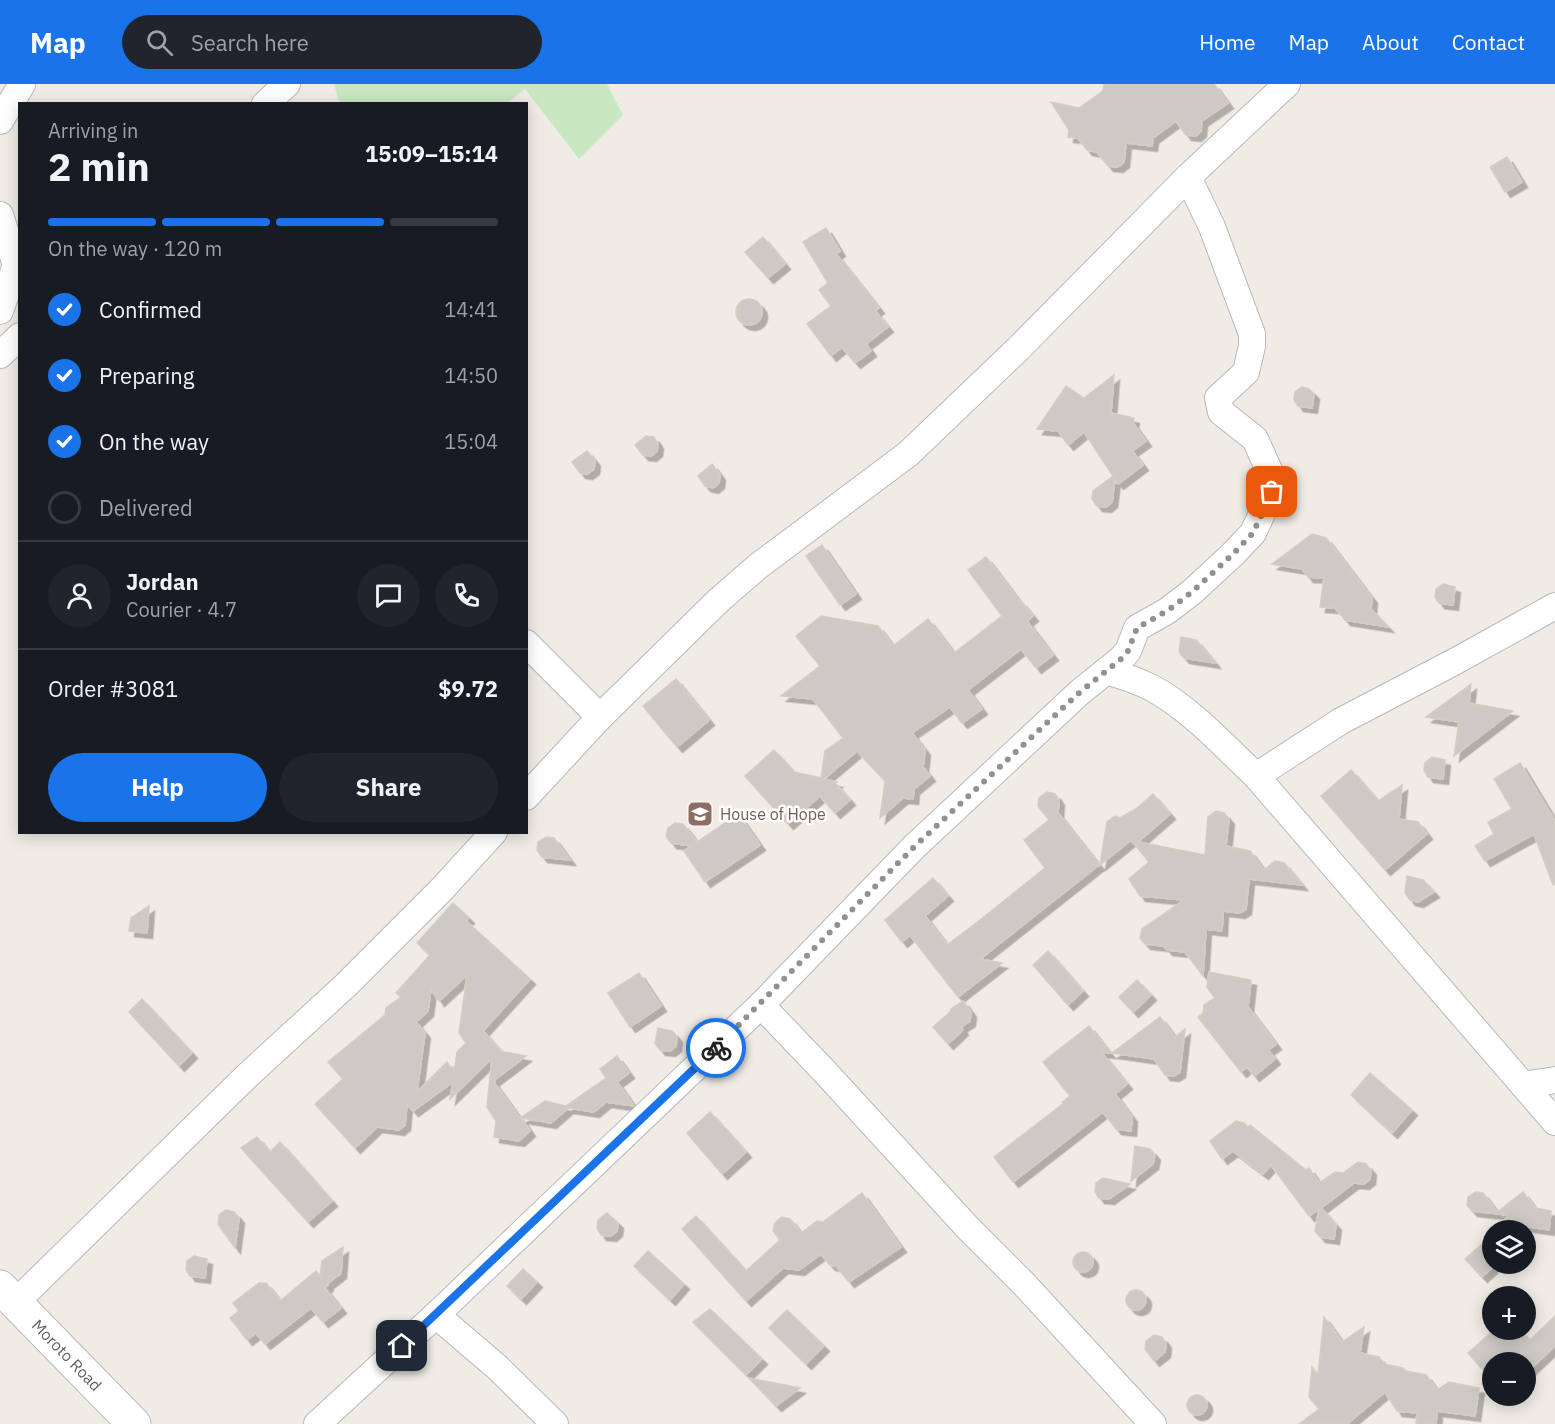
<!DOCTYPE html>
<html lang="en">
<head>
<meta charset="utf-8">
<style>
	:root { --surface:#171b24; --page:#20242c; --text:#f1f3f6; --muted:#9ea1a6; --line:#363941; --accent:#1a73e8 }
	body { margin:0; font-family:"IBM Plex Sans",sans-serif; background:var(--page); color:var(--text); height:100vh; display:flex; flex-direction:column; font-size:22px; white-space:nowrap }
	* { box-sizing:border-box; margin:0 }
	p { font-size:20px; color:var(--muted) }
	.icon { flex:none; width:33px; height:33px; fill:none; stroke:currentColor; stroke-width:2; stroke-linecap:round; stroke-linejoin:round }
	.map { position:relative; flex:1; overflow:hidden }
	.details { position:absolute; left:18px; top:18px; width:510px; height:732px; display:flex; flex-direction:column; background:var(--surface); border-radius:0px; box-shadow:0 3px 15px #0003 }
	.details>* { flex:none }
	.controls { position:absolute; left:1482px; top:1136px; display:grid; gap:12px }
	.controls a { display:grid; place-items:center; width:54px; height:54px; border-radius:50%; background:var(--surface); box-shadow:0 3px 15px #0003; font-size:30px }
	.pin { position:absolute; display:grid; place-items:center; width:51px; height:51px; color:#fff; margin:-26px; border-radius:12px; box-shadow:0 3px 9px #0006 }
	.courier { position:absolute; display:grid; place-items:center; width:60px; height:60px; margin:-30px; border:4px solid #1a73e8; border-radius:50%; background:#fff; color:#222; box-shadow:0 2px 8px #0007 }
	.summary em { font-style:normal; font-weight:800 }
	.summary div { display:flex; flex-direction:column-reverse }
	.summary { display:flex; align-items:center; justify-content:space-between; height:102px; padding:0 30px }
	h1 { font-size:39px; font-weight:800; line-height:45px }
	.bar { display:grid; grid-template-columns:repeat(4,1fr); gap:9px 6px; align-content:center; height:72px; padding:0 30px }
	.bar i { height:8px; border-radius:4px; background:var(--line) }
	.bar .selected { background:var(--accent) }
	.bar p { grid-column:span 4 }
	.line { display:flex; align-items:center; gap:15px; padding:0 30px; border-top:2px solid var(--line) }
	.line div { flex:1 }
	.round { display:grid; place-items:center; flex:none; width:63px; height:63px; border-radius:32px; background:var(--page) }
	ol { padding:0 30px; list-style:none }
	li { display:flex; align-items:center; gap:18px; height:66px }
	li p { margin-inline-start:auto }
	li .icon { padding:6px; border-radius:50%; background:var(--accent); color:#fff; stroke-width:4 }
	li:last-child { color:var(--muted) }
	li i { width:33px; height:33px; border:3px solid var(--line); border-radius:50% }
	.action { display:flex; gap:12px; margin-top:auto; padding:12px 30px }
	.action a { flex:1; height:69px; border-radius:36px; background:var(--accent); color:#fff; font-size:24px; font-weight:800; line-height:69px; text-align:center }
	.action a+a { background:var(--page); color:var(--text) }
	header { display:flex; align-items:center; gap:36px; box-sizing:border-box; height:84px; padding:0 30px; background:var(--accent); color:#fff }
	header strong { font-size:28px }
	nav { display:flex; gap:33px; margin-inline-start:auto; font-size:21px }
	.search { width:420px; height:54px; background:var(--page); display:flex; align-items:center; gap:15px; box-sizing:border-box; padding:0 21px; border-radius:33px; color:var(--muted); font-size:22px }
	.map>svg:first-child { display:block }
	.green { fill:#c7e8c1 }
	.building { fill:#cdc9c4; stroke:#d5ccc3; stroke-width:1.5; fill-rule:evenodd; filter:url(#shadow) }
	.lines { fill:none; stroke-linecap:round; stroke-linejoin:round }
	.minor-casing { stroke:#b6b9bc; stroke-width:28 }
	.secondary-casing { stroke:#b6bbbf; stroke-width:35 }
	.minor { stroke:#fff; stroke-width:26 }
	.secondary { stroke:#fff; stroke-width:33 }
	.done { stroke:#909292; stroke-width:6; stroke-dasharray:0 10.8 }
	.route { stroke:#1a73e8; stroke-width:8 }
	.labels { text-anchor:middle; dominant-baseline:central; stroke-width:5; stroke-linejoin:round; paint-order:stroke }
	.education-label { font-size:16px; fill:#785e54; stroke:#fff; text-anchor:start }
	.street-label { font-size:16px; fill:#5d6266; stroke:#fff }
</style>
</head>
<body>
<header>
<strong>Map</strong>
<div class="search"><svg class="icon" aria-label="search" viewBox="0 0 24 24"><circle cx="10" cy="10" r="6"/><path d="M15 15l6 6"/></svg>Search here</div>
<nav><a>Home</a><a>Map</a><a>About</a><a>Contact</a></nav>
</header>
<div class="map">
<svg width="1555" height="1340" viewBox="0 0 1555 1340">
	<defs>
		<filter id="shadow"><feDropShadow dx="5.5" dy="5.5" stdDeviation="0" flood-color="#0004"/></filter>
	</defs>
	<rect width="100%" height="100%" fill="#f0ece5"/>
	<polygon class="green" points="334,0 607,0 623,31 579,75 525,5 507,19 340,20"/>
	<g class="building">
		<polygon points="1104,0 1214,0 1228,19 1202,37 1201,47 1196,52 1186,51 1176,37 1153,54 1152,62 1126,59 1124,78 1118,83 1108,82 1097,68 1087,66 1078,54 1068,53 1069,46 1051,18 1079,24 1103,7"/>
		<polygon points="1507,73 1522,98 1505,108 1490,83"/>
		<polygon points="826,144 840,167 836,170 879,224 875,227 888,243 866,260 871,267 855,279 842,263 831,272 807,240 831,222 819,206 828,199 803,158"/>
		<polygon points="763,153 785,180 768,194 745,168"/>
		<circle cx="749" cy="228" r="13"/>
		<polygon points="1114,291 1111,329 1134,334 1133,339 1146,357 1132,367 1143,381 1118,400 1115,395 1112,418 1106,423 1097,422 1092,415 1093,407 1113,392 1084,348 1068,361 1058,347 1037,345 1066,302 1084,314"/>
		<polygon points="1302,303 1309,305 1314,310 1312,324 1298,322 1294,316 1295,308"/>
		<polygon points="646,352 654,353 658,360 657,367 651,372 643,371 635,361"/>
		<polygon points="587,367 595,377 594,385 587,390 580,389 572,378"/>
		<polygon points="712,380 720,391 719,399 713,404 705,402 698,392"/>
		<polygon points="1312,450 1326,454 1372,514 1371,525 1388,543 1345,536 1335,524 1320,523 1324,494 1308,493 1302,485 1272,480"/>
		<polygon points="822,461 856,510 840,521 806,472"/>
		<polygon points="986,473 1020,518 1021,517 1033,532 1027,537 1053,571 1036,584 1021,565 968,606 982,625 962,639 950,623 912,649 925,666 923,683 930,692 914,705 913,715 903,714 880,734 885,697 857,667 824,695 837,698 835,699 850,716 835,729 820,712 788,740 745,692 774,666 794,688 821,694 825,667 843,654 813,615 781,612 820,582 796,552 821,532 878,542 893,562 928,535 954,569 1002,532 968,486"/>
		<polygon points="1443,500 1455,503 1453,521 1439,519 1435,513 1436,505"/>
		<polygon points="1181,553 1196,556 1215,579 1184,574 1179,568"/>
		<polygon points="676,595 709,636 677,663 643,622"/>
		<polygon points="1471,600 1469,619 1513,627 1454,672 1459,638 1426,633"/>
		<polygon points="1432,673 1445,676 1443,695 1428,693 1424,686 1425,679"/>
		<polygon points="1520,679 1555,737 1555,800 1553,801 1534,750 1485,777 1475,762 1494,750 1488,738 1512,725 1494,695"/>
		<polygon points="1351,686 1378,717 1402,701 1399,735 1418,738 1427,750 1385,786 1321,712"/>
		<polygon points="1047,708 1055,710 1059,716 1058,729 1099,781 980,875 1002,879 958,913 910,851 902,858 885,836 933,794 948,812 925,832 947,861 980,836 1045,784 1024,756 1049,736 1038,722 1039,714"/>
		<polygon points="1153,710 1170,730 1138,758 1205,771 1208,733 1216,727 1224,729 1229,735 1226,762 1250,767 1264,786 1275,777 1284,779 1302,801 1249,795 1246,825 1240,829 1223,827 1222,847 1206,845 1203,892 1185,868 1167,866 1164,862 1145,860 1140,854 1142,845 1184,816 1140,812 1129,795 1149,778 1131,756 1100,781 1107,738 1115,732 1120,734 1136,725"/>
		<polygon points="738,730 760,761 705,798 684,767 692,762 671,759 666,752 668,744 675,739 683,740 697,758"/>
		<polygon points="546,753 554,754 570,776 542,773 537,766 538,758"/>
		<polygon points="1407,792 1423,796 1434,808 1418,818 1410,816 1405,809"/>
		<path d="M453,819l16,15 -3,3 64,58 -47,52 17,19 -1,1 27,5 -33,25 27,37 25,-17 21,5 40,-28 -6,-9 17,-13 12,17 -12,9 17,24 -28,-4 -12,10 -26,-4 -17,15 -30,-5 9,13 -11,10 -25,-4 2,-16 -9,-14 5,-49 -42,41 3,-17 -40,29 -6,-7 -2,21 -6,5 -22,-3 -22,21 -40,-44 28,-25 -15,-17 57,-47 1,-7 15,-11 -5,-4 34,-38 -13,-12zM467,891l-8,58 7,10 -9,9 -3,20 -7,-10 -30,30 8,-59 -9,-11 12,-11 3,-22 8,12z"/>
		<polygon points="149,822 147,849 129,847 131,834"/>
		<polygon points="1048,867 1083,907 1068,921 1033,881"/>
		<polygon points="1209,888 1251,896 1248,923 1276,960 1268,966 1275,975 1254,992 1247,983 1241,988 1198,933 1203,929 1204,921 1215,914 1207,903"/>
		<polygon points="639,889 661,922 630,943 608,909"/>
		<polygon points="1137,896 1151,911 1133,928 1119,913"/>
		<polygon points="142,915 192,969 179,982 129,928"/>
		<polygon points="963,917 971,928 970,937 961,943 963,946 948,960 933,943 950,928 951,925"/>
		<polygon points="1160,933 1175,953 1185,945 1180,988 1174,992 1165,991 1154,975 1112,969"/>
		<polygon points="1089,942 1110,969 1101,968 1127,1000 1115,1010 1132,1033 1131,1047 1116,1045 1103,1028 1013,1098 994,1073 1064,1019 1062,1018 1070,1012 1043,978"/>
		<polygon points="658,944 672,947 677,953 676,962 670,967 660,966 655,959"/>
		<polygon points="1370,989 1412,1026 1392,1049 1351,1011"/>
		<polygon points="710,1028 746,1068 722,1090 687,1049"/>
		<polygon points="1236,1037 1244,1039 1248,1043 1250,1041 1306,1086 1309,1084 1319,1099 1335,1088 1343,1089 1358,1078 1366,1080 1371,1086 1370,1095 1364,1100 1354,1099 1321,1124 1336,1141 1334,1155 1320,1153 1315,1147 1319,1125 1309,1132 1271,1081 1263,1090 1233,1067 1222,1075 1210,1057"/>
		<polygon points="257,1053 270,1068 280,1058 332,1117 308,1138 241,1064"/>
		<polygon points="1135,1062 1150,1065 1155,1071 1153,1080 1131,1097"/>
		<polygon points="1103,1094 1130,1100 1109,1115 1099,1114 1095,1108 1096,1099"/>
		<polygon points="1476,1108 1483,1109 1497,1128 1523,1108 1535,1124 1551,1127 1549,1146 1501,1139 1509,1131 1472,1127 1467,1121 1468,1113"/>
		<polygon points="862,1109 901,1163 849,1198 836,1182 830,1181 821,1170 799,1186 783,1184 746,1217 682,1145 696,1132 746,1187 780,1156 773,1147 775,1139 782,1133 790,1135 801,1149 817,1137 823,1138"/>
		<polygon points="226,1126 234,1128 239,1134 235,1164 218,1140 219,1131"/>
		<polygon points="607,1129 618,1139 617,1147 611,1152 601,1151 597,1144 598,1136"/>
		<polygon points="1492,1151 1492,1184 1482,1193 1465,1175"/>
		<polygon points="343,1163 341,1189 327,1200 328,1201 325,1204 341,1224 323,1238 311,1224 265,1260 256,1249 247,1256 230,1234 239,1227 233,1219 259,1199 266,1199 280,1217 316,1187 320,1192 322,1177"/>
		<polygon points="648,1167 684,1200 670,1216 634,1182"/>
		<circle cx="1083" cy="1178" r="10"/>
		<polygon points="194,1172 207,1175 205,1194 190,1192 186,1186 187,1177"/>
		<polygon points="523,1185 537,1198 521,1215 507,1202"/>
		<circle cx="1136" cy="1216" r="10"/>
		<polygon points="710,1225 762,1275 746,1291 693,1238"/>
		<polygon points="787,1226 824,1262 806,1280 769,1244"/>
		<polygon points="1555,1232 1555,1262 1526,1289 1526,1278 1492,1278 1492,1296 1468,1269 1495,1245 1519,1245 1530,1256"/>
		<polygon points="1324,1233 1342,1258 1364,1243 1360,1269 1379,1273 1384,1280 1403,1284 1406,1287 1426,1291 1437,1306 1449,1298 1479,1304 1475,1332 1437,1327 1436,1340 1416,1340 1417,1329 1397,1327 1385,1308 1347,1340 1299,1340 1319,1325 1309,1313 1312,1283 1318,1291"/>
		<polygon points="1154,1251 1162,1253 1166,1259 1165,1268 1154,1277 1145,1265 1146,1257"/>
		<polygon points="749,1294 800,1304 776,1322"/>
		<circle cx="1197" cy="1321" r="10"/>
	</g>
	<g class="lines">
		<g class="minor-casing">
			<g id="minor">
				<polyline points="265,20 287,0"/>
				<polyline points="0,37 22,0"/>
				<polyline points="0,131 16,181 0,227"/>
				<polyline points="0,271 20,252"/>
				<polyline points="526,559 600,633"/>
				<path d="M1106,587c14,4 30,9 44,16 39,20 74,59 106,89l299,346"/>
				<polyline points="1256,692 1341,637 1454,578 1555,522"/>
				<polyline points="526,713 600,633 718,517 757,483 908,370 1018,265 1188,93 1287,0"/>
				<polyline points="761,921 914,763 1080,608 1120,576 1128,567 1137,544 1167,527 1192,508 1233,470 1253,449 1272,408 1273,395 1255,355 1221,328 1218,314 1246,288 1252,262 1252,250 1212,143 1188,93"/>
				<polyline points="1523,1001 1555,996"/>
				<polyline points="16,1218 248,991 346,901 442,805 494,748"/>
				<polyline points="436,1231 497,1283 555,1340"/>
				<polyline points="317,1340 436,1231 761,921 826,989 968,1144 1023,1199 1153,1340"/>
			</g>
		</g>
		<g class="secondary-casing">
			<polyline id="secondary" points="0,1203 134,1340"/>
		</g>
		<use href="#minor" class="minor"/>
		<use href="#secondary" class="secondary"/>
	</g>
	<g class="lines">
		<polyline class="done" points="716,964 914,763 1080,608 1120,576 1128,567 1137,544 1167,527 1192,508 1233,470 1253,449 1272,408"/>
		<polyline class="route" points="402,1262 716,964"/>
	</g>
	<defs>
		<g id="school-square" transform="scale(1.35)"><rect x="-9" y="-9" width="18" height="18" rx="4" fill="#8d6e63" stroke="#fff"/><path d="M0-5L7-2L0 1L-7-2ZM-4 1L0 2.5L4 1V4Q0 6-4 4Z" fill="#fff"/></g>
	</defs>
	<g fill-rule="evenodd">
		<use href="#school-square" x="700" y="730"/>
	</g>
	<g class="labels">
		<g class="education-label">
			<text x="720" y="730">House of Hope</text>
		</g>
		<g class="street-label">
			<text transform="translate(67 1271) rotate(46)">Moroto Road</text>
		</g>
	</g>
</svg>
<div class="controls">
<a><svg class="icon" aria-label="layers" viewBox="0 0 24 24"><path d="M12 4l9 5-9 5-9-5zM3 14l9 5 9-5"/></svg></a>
<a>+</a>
<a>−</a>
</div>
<div class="pin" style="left:1272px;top:408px;background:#ea580c"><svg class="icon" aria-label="bag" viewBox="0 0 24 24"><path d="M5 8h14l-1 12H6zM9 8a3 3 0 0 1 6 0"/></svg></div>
<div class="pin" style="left:402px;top:1262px;background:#1f2937"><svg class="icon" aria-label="home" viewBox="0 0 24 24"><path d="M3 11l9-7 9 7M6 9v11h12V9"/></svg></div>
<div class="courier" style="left:716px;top:964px"><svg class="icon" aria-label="bike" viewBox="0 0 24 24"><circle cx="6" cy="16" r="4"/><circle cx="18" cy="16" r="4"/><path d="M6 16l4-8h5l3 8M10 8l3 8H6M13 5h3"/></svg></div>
<section class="details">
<div class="summary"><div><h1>2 min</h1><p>Arriving in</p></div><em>15:09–15:14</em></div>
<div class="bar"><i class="selected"></i><i class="selected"></i><i class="selected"></i><i></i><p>On the way · 120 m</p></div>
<ol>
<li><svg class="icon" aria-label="check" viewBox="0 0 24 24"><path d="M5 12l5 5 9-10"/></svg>Confirmed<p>14:41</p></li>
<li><svg class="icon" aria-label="check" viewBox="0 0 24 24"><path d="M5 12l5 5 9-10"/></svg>Preparing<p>14:50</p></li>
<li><svg class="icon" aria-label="check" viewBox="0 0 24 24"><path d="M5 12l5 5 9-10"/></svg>On the way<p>15:04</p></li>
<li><i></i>Delivered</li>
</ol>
<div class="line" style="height:108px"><a class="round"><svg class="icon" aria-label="person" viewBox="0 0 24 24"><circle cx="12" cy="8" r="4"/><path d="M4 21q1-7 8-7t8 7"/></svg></a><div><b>Jordan</b><p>Courier · 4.7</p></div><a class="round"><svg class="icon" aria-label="chat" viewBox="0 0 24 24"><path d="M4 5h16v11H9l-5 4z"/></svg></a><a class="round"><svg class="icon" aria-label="phone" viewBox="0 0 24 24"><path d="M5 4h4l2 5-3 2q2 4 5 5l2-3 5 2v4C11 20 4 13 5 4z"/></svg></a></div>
<div class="line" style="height:78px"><div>Order #3081</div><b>$9.72</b></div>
<div class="action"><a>Help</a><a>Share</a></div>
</section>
</div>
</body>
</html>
